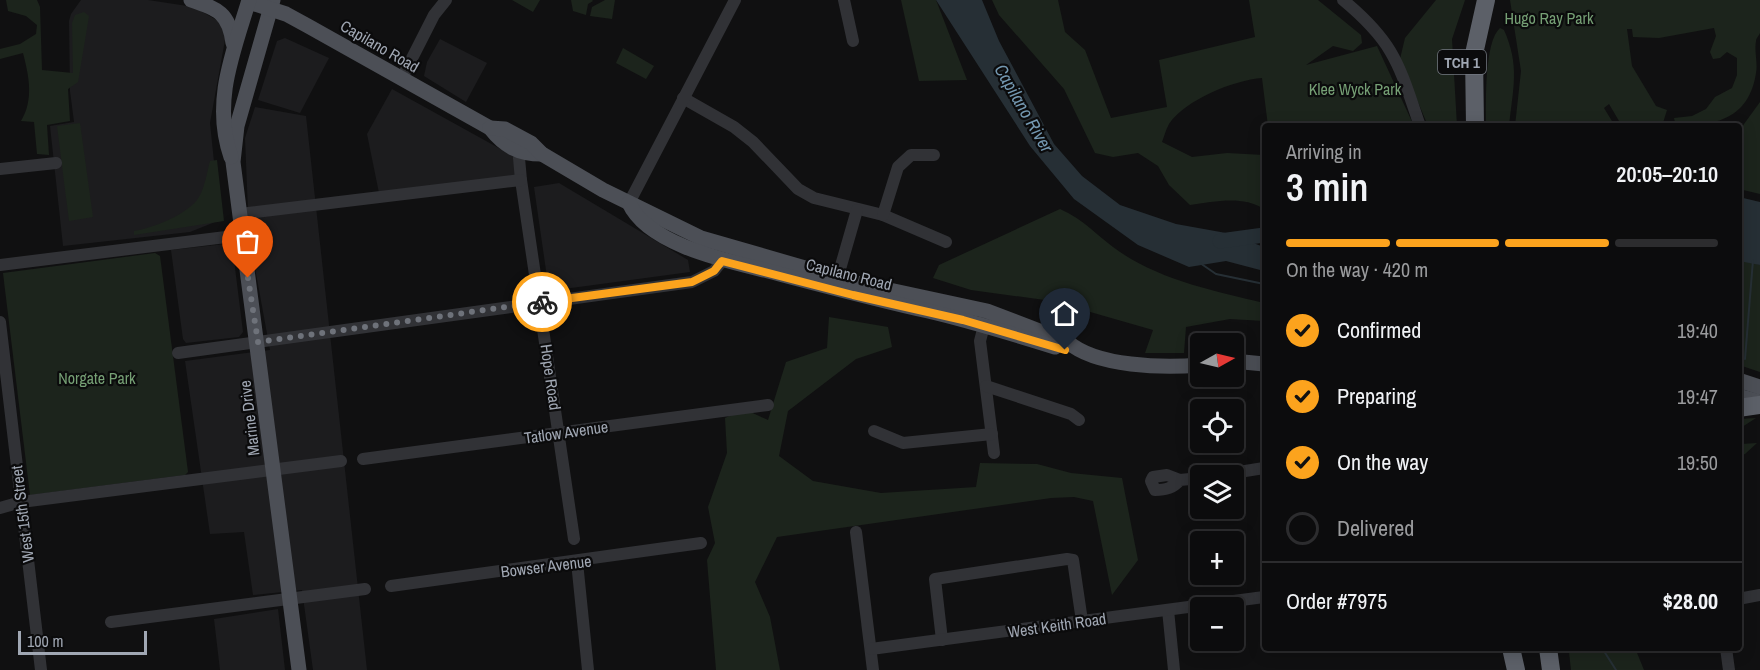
<!DOCTYPE html>
<html lang="en">
<head>
<meta charset="utf-8">
<style>
	:root { --surface:#0c0c0d; --page:#1a1a1b; --text:#f1f3f6; --muted:#9a9b9d; --line:#2c2c2e; --accent:#fca31d }
	body { margin:0; font-family:"Archivo Narrow",sans-serif; background:var(--page); color:var(--text); height:100vh; display:flex; flex-direction:column; font-size:22px; white-space:nowrap }
	* { box-sizing:border-box; margin:0 }
	p { font-size:20px; color:var(--muted) }
	.icon { flex:none; width:33px; height:33px; fill:none; stroke:currentColor; stroke-width:2; stroke-linecap:round; stroke-linejoin:round }
	.map { position:relative; flex:1; overflow:hidden }
	.sheet { position:absolute; left:1262px; top:123px; width:480px; height:528px; display:flex; flex-direction:column; background:var(--surface); border-radius:6px; box-shadow:0 3px 15px #0003,0 0 0 2px var(--line) }
	.sheet>* { flex:none }
	.needle { width:39px; rotate:82deg }
	.tools { position:absolute; left:1190px; top:333px; display:grid; gap:12px }
	.tools a { display:grid; place-items:center; width:54px; height:54px; border-radius:6px; background:var(--surface); box-shadow:0 3px 15px #0003,0 0 0 2px var(--line); font-size:30px }
	.scale { position:absolute; left:18px; bottom:15px; width:129px; box-sizing:border-box; padding-left:6px; border:3px solid #a0a7b3; border-top:0; font-size:16px; line-height:21px; white-space:nowrap; color:#a0a7b3; -webkit-text-stroke:4px #0b0b0c; paint-order:stroke }
	.pin { position:absolute; display:grid; place-items:center; width:51px; height:51px; color:#fff; margin:-62px -26px; border-radius:50% 50% 50% 0; rotate:-45deg; box-shadow:0 0 6px #0007 }
	.pin .icon { rotate:45deg }
	.courier { position:absolute; display:grid; place-items:center; width:60px; height:60px; margin:-30px; border:4px solid #fca31d; border-radius:50%; background:#fff; color:#222; box-shadow:0 2px 8px #0007 }
	.headline em { font-style:normal; font-weight:600 }
	.headline div { display:flex; flex-direction:column-reverse }
	.headline { display:flex; align-items:center; justify-content:space-between; height:102px; padding:0 24px }
	h1 { font-size:39px; font-weight:600; line-height:45px }
	.bar { display:grid; grid-template-columns:repeat(4,1fr); gap:9px 6px; align-content:center; height:72px; padding:0 24px }
	.bar i { height:8px; border-radius:4px; background:var(--line) }
	.bar .on { background:var(--accent) }
	.bar p { grid-column:span 4 }
	.line { display:flex; align-items:center; gap:15px; padding:0 24px; border-top:2px solid var(--line) }
	.line div { flex:1 }
	ol { padding:0 24px; list-style:none }
	li { display:flex; align-items:center; gap:18px; height:66px }
	li p { margin-inline-start:auto }
	li .icon { padding:6px; border-radius:50%; background:var(--accent); color:#111; stroke-width:4 }
	li:last-child { color:var(--muted) }
	li i { width:33px; height:33px; border:3px solid var(--line); border-radius:50% }
	.map>svg:first-child { display:block }
	.built { fill:#1c1c1e }
	.green { fill:#1c241c }
	.water { fill:#262f35 }
	.lines { fill:none; stroke-linecap:round; stroke-linejoin:round }
	.stream { stroke:#262f35; stroke-width:2 }
	.river { stroke:#262f35; stroke-width:15 }
	.minor { stroke:#313236; stroke-width:12 }
	.major { stroke:#4c4f56; stroke-width:15 }
	.highway { stroke:#5c6068; stroke-width:18 }
	.done { stroke:#6e727a; stroke-width:6; stroke-dasharray:0 10.8 }
	.route { stroke:#fca31d; stroke-width:8 }
	.labels { text-anchor:middle; dominant-baseline:central; stroke-width:4.5; stroke-linejoin:round; paint-order:stroke }
	.shield { fill:#0b0b0c; stroke:#737881; stroke-width:1.5 }
	.shield-label { font-size:15px; font-weight:bold; fill:#a0a7b3 }
	.park-label { font-size:16px; fill:#76a075; stroke:#0b0b0c }
	.street-label { font-size:16px; fill:#a0a7b3; stroke:#0b0b0c }
	.water-label { font-size:18px; font-style:italic; fill:#7498b1; stroke:#0b0b0c }
</style>
</head>
<body>
<div class="map">
<svg width="1760" height="670" viewBox="0 0 1760 670">
	<rect width="100%" height="100%" fill="#101011"/>
	<g class="built">
		<polygon points="81,0 148,0 194,7 225,25 225,40 210,123 220,220 190,232 63,246 50,126 74,122 70,91 69,21 71,14"/>
		<polygon points="285,38 329,58 300,113 258,100 277,41"/>
		<polygon points="440,39 487,63 466,102 424,76 427,62"/>
		<polygon points="392,89 513,156 516,176 379,193 367,134"/>
		<polygon points="255,107 306,116 367,670 313,670 302,590 253,595 244,532 210,534 185,361 270,350 249,235 245,138"/>
		<polygon points="559,183 688,260 690,272 549,291 534,187"/>
		<polygon points="225,244 233,252 243,332 239,337 186,343 183,339 171,250"/>
		<polygon points="278,609 285,670 220,670 214,619"/>
	</g>
	<g class="green">
		<path d="M6,0h31l3,7 2,63 31,3 -1,-50 3,-8 9,-3 5,4 -11,66 -10,7 2,32 -23,4 2,30 -12,-1 -3,-32 -13,-1c13,-21 8,-45 2,-68l-23,6v-10l20,-5 16,-10 1,-9 -11,-9 -18,-5z"/>
		<polygon points="512,0 540,0 533,12"/>
		<polygon points="571,0 592,0 593,1 588,4 586,15 573,11"/>
		<polygon points="605,0 615,0 612,19 590,16 592,7"/>
		<polygon points="901,0 936,0 967,80 919,81"/>
		<path d="M992,0h66l7,32 20,18 26,68 56,-11 -8,-47 96,-23 -6,-37h69l43,35 1,8 -9,8 -20,-5 -27,19 71,-19 37,80h-146l-6,-48c-28,2 -77,22 -93,46 -3,5 -5,13 -7,18l30,15 35,-4 37,2v54c-22,-14 -50,-7 -74,-4l-21,-20 -11,-19 -20,-13 -25,4 -18,-4 -31,-64 -65,-74z"/>
		<polygon points="1436,0 1465,0 1452,39 1457,126 1428,126 1400,59 1405,38"/>
		<path d="M1510,0h250c0,9 0,24 0,33 -1,3 -4,5 -4,8 -2,10 2,22 0,32 -7,46 -41,53 -80,53l-2,-8 18,-2 14,-7 9,-12 17,-9 5,-13v-17l-10,-6 -7,6 -7,1 -3,-7 6,-16 -2,-8 -55,10 -26,-1 -1,-8h-5l5,37 24,40 11,4 -5,16h-40l-13,-22 -5,4 11,18h-100l6,-55z"/>
		<path d="M1500,28l4,2c16,36 9,58 5,96h-23c0,-22 -2,-84 14,-98z"/>
		<polygon points="623,48 654,66 646,79 616,63"/>
		<polygon points="1760,102 1760,194 1739,189 1739,131"/>
		<polygon points="80,123 93,217 69,221 57,126"/>
		<path d="M217,160l7,61 -90,14v-4c19,-3 55,-17 65,-34 6,-10 8,-25 11,-36z"/>
		<path d="M1060,209c24,10 39,29 60,43 43,29 95,39 144,51v18l-34,-2 -44,8 -2,26h-39l8,-23 -101,-29 -81,-11 -38,-12 6,-13z"/>
		<polygon points="155,253 160,256 188,472 185,475 30,495 3,273"/>
		<polygon points="1744,260 1760,265 1760,372 1739,365 1738,261"/>
		<polygon points="829,317 888,327 892,347 856,359 788,411 779,456 813,481 881,493 976,487 980,463 1037,464 1071,473 1122,478 1138,560 1112,595 1093,501 1074,497 1051,498 777,537 755,582 770,617 780,670 716,670 707,560 715,543 708,507 727,453 725,418 744,409 768,420 786,362 827,348"/>
		<polygon points="1756,418 1739,429 1741,444 1757,443 1745,454 1739,456 1739,419"/>
		<polygon points="1564,648 1635,648 1644,670 1571,670 1569,652 1565,652"/>
	</g>
	<g class="water">
		<polygon points="936,0 982,0 999,41 1054,144 1082,176 1120,205 1176,224 1226,233 1264,247 1264,271 1226,261 1189,267 1138,245 1074,199 1030,146"/>
		<polygon points="1739,197 1760,202 1760,265 1739,261"/>
	</g>
	<g class="lines">
		<g class="stream">
			<polyline points="1200,263 1216,274 1264,284"/>
			<polyline points="1745,359 1753,260"/>
			<polyline points="1602,648 1616,670"/>
		</g>
		<polyline class="river" points="1220,241 1264,235"/>
		<g class="minor">
			<polyline points="844,0 853,41"/>
			<path d="M1343,0c52,43 56,65 77,126"/>
			<polyline points="402,78 434,15 446,0"/>
			<polyline points="683,98 734,127 753,142 798,189 814,198 883,215 946,242"/>
			<polyline points="523,154 519,158 521,180 574,539"/>
			<polyline points="0,169 56,163"/>
			<polyline points="629,203 735,0"/>
			<polyline points="240,214 521,180"/>
			<polyline points="883,215 898,167 911,155 934,155"/>
			<polyline points="0,265 242,235"/>
			<polyline points="840,269 857,210"/>
			<polyline points="986,318 980,341 994,453"/>
			<polyline points="0,322 41,670"/>
			<polyline points="178,353 692,282 714,271 722,261"/>
			<polyline points="986,386 1071,414 1079,420"/>
			<polyline points="874,431 903,443 992,434"/>
			<polyline points="363,459 768,405"/>
			<polyline points="1214,476 1264,468"/>
			<path d="M1180,480c-7,8 -14,10 -25,10l-4,-9 2,-4 14,-2 13,5 20,-2"/>
			<polyline points="0,508 21,502 341,461"/>
			<polyline points="856,532 873,670"/>
			<polyline points="577,562 588,670"/>
			<polyline points="391,586 701,543"/>
			<polyline points="1738,599 1760,595"/>
			<polyline points="1168,610 1174,670"/>
			<polyline points="111,622 365,589"/>
			<polyline points="942,640 935,579 1067,559 1073,560 1082,621"/>
			<polyline points="1726,648 1729,670"/>
			<polyline points="871,649 1264,597"/>
		</g>
		<g class="major">
			<path d="M191,0c27,9 38,13 42,43"/>
			<polyline points="273,0 237,126 233,162 299,670"/>
			<path d="M249,2l37,12 22,12 182,102c14,18 28,26 52,26"/>
			<path d="M490,128l15,1 26,14 11,11 61,36 98,48 156,45 130,28 81,31c28,25 96,26 132,23"/>
			<path d="M231,157c-19,-55 2,-104 18,-157"/>
			<path d="M629,203c19,42 99,58 139,68 54,14 106,28 160,40 43,10 85,23 127,36"/>
			<polyline points="1233,361 1264,364"/>
			<polyline points="1738,380 1760,387"/>
			<polyline points="1738,396 1760,402"/>
		</g>
		<g class="highway">
			<polyline points="1475,126 1474,54 1486,0"/>
			<polyline points="1738,408 1760,405"/>
			<polyline points="1511,648 1516,670"/>
			<polyline points="1548,648 1551,670"/>
		</g>
	</g>
	<g class="lines">
		<polyline class="done" points="248,278 258,342 542,302"/>
		<polyline class="route" points="542,302 692,282 714,271 722,261 853,295 963,320 1065,350"/>
	</g>
	<g class="labels">
		<rect class="shield" x="1438" y="50" width="48" height="24" rx="4.5"/>
		<g class="shield-label">
			<text x="1462" y="62">TCH 1</text>
		</g>
		<g class="park-label">
			<text x="1549" y="18">Hugo Ray Park</text>
			<text x="1355" y="89">Klee Wyck Park</text>
			<text x="97" y="378">Norgate Park</text>
		</g>
		<g class="street-label">
			<text transform="translate(380 46) rotate(30)">Capilano Road</text>
			<text transform="translate(849 274) rotate(14)">Capilano Road</text>
			<text transform="translate(551 377) rotate(82)">Hope Road</text>
			<text transform="translate(249 418) rotate(-97)">Marine Drive</text>
			<text transform="translate(566 432) rotate(-8)">Tatlow Avenue</text>
			<text transform="translate(22 514) rotate(-97)">West 15th Street</text>
			<text transform="translate(546 566) rotate(-7)">Bowser Avenue</text>
			<text transform="translate(1057 625) rotate(-8)">West Keith Road</text>
		</g>
		<g class="water-label">
			<text transform="translate(1024 108) rotate(60)">Capilano River</text>
		</g>
	</g>
</svg>
<div class="tools">
<a><svg class="needle" viewBox="-14 -14 28 28"><path d="M0-13l5 13h-10z" fill="#e53935"/><path d="M0 13l5-13h-10z" fill="#9a9b9d"/></svg></a>
<a><svg class="icon" aria-label="locate" viewBox="0 0 24 24"><circle cx="12" cy="12" r="6"/><path d="M12 2v4M12 18v4M2 12h4M18 12h4"/></svg></a>
<a><svg class="icon" aria-label="layers" viewBox="0 0 24 24"><path d="M12 4l9 5-9 5-9-5zM3 14l9 5 9-5"/></svg></a>
<a>+</a>
<a>−</a>
</div>
<div class="scale">100 m</div>
<div class="pin" style="left:248px;top:278px;background:#ea580c"><svg class="icon" aria-label="bag" viewBox="0 0 24 24"><path d="M5 8h14l-1 12H6zM9 8a3 3 0 0 1 6 0"/></svg></div>
<div class="pin" style="left:1065px;top:350px;background:#1f2937"><svg class="icon" aria-label="home" viewBox="0 0 24 24"><path d="M3 11l9-7 9 7M6 9v11h12V9"/></svg></div>
<div class="courier" style="left:542px;top:302px"><svg class="icon" aria-label="bike" viewBox="0 0 24 24"><circle cx="6" cy="16" r="4"/><circle cx="18" cy="16" r="4"/><path d="M6 16l4-8h5l3 8M10 8l3 8H6M13 5h3"/></svg></div>
<section class="sheet">
<div class="headline"><div><h1>3 min</h1><p>Arriving in</p></div><em>20:05–20:10</em></div>
<div class="bar"><i class="on"></i><i class="on"></i><i class="on"></i><i></i><p>On the way · 420 m</p></div>
<ol>
<li><svg class="icon" aria-label="check" viewBox="0 0 24 24"><path d="M5 12l5 5 9-10"/></svg>Confirmed<p>19:40</p></li>
<li><svg class="icon" aria-label="check" viewBox="0 0 24 24"><path d="M5 12l5 5 9-10"/></svg>Preparing<p>19:47</p></li>
<li><svg class="icon" aria-label="check" viewBox="0 0 24 24"><path d="M5 12l5 5 9-10"/></svg>On the way<p>19:50</p></li>
<li><i></i>Delivered</li>
</ol>
<div class="line" style="height:78px"><div>Order #7975</div><b>$28.00</b></div>
</section>
</div>
</body>
</html>
